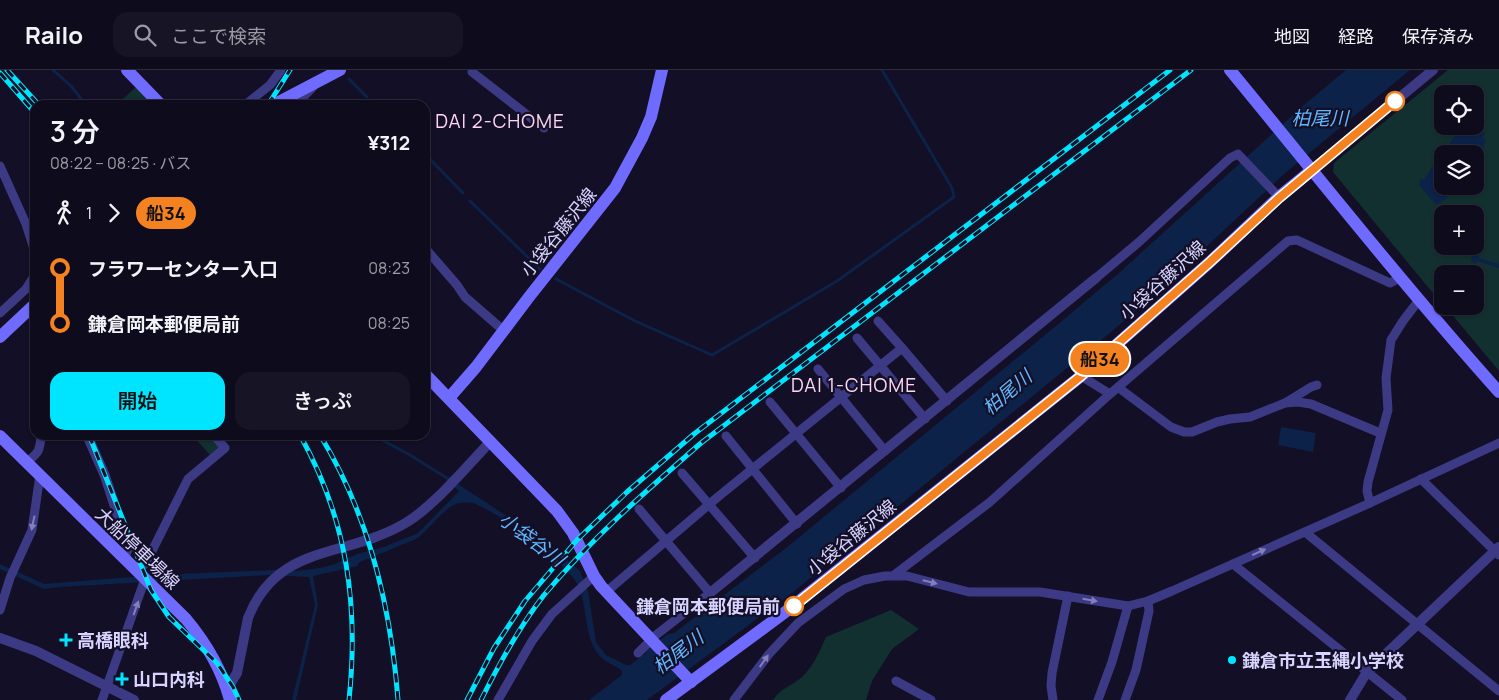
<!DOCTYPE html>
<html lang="ja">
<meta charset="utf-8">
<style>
:root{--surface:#0e0b1c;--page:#171425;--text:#f1f3f6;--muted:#9b9ba3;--line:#2e2b3b;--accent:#00e5ff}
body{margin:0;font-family:Manrope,"Noto Sans JP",sans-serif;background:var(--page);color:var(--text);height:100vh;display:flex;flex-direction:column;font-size:19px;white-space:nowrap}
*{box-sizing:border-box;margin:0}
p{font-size:16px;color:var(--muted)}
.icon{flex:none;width:28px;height:28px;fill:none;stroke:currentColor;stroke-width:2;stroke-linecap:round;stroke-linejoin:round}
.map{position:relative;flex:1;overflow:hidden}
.sheet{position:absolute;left:30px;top:30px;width:400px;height:340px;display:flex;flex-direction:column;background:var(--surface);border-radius:15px;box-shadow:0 1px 4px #0004,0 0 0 1px var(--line)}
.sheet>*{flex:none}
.badge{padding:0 10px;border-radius:16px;font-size:18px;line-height:32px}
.tools{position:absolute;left:1434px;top:15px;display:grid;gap:10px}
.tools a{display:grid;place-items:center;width:50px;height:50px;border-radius:10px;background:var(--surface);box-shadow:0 1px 4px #0004,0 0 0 1px var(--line);font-size:25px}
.map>.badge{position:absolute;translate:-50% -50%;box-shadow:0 0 0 2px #fff}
.legs{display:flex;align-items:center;gap:8px;height:55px;padding:0 20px;font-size:16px}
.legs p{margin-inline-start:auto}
.overview{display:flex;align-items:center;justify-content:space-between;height:85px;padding:0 20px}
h1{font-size:28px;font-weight:600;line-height:38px}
.button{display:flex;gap:10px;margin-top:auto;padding:10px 20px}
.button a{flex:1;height:58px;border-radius:15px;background:var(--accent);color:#111;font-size:20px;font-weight:600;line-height:58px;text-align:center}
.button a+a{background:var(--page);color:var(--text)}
ul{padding:0 20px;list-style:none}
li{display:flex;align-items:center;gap:18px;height:55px;font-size:19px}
li i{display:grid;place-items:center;width:8px;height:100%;margin:0 6px;background:currentColor}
li i::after{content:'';width:12px;height:12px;margin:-6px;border:4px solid;border-radius:50%;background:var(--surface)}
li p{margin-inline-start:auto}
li:first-child i{background:linear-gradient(#0000 50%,currentColor 0)}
li:last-child i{background:linear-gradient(currentColor 50%,#0000 0)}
header{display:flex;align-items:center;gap:30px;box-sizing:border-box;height:70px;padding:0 25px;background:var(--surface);border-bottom:1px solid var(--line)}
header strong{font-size:24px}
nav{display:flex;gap:28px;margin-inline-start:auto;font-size:18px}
.search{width:350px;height:45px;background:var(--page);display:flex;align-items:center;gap:12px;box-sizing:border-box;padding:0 18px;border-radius:15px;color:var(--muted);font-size:19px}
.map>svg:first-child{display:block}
</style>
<header>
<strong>Railo</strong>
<div class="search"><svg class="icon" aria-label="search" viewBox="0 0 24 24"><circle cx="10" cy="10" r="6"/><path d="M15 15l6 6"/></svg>ここで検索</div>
<nav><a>地図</a><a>経路</a><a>保存済み</a></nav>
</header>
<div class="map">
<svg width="1499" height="630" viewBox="0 0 1499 630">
<rect width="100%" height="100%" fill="#130f26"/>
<g fill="#12302f" fill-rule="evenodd">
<path d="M1448,0h51v301l-54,-65h30v-32h-33v30l-109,-132 1,-9zM1442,24h33v32h-33zM1442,84h33v32h-33zM1442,144h33v32h-33z"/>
<path d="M137,16l15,16 -3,3h-20l-6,-6z"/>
<path d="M192,365h19l8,13 -9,7z"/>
<path d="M891,540l28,19 -27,20 -20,32 -6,19h-93c7,-11 18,-14 28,-22 12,-11 19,-27 25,-41z"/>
</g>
<g fill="#0c2248">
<path d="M1346,0h64l-126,104 -126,118 -47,40 -319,261 -145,107h-58l33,-25v-4c-5,-5 -13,-7 -19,-12 -23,-20 -12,-57 -29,-80 -16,-22 -71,-63 -96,-74 -7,-3 -15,-3 -22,-1 -12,4 -28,27 -40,35l-58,24v3l-45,10 5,29 -22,95h-4l23,-95 -6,-28 -40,-2 -210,12 -15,2 -44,-20v-5l44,20 112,-9 119,-5 22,1 23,-3 15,-4 22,-10 27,-7 34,-14 41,-42 -13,-11 3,-4 9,8 91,60 31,27 8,20 8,51 10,13 20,10h4l16,-12 1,-4 21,-15 6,-1 112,-85 277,-228 57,-48 184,-167z"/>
<path d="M1460,56h12l13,7 -2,5 3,2 -4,12 2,1 -9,21v-20h-33v32h15l-11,13 -10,6 -17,-20 2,-7 3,2 20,-33 3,1z"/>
<path d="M1443,176h29l9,3 -2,9 20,6v4l-22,-7 -1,2 -5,-2 1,-6z"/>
<path d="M1281,357l35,6 -3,19 -35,-7z"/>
</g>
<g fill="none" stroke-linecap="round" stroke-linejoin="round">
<g stroke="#0c2248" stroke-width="3">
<path d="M53,0l18,16 15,19"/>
<path d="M349,9l18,18"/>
<path d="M373,33l2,2"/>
<path d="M425,84l38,39"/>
<path d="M470,131l70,68"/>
<path d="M556,209l79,42 77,34 125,-74 117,-84 -2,-9 -70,-118"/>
<path d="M373,365l37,20 40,25"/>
</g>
<g stroke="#3d3a85" stroke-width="9">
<path d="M472,2l72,56"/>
<path d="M245,35l25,-20 11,-15"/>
<path d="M300,35l1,-6 12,-12"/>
<path d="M0,96l26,58 9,28"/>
<path d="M425,178l32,37 8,12 38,33"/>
<path d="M1096,208l43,-36 91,-84 8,-4 41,43"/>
<path d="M0,243l26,-24 9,-14"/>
<path d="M878,251l24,27"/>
<path d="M857,268l68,81"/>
<path d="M818,299l67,82"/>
<path d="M1081,306l29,18"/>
<path d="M1119,318l52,39 13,5h8l25,-10 13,-3 20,-2 35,-14 13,-1 13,2 69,29"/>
<path d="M770,332l71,86"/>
<path d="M1285,333l26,-16 6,-2"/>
<path d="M726,366l71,88"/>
<path d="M27,392c12,-10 13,-11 14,-27"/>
<path d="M682,403l73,85"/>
<path d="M1421,409l78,76"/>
<path d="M1370,433l-3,-12 1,-9 20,-72 -2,-32 5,-38 12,-19 16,-21"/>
<path d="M1305,462l194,159"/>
<path d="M1233,494l169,136"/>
<path d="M137,501l9,-8 42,-84 37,-31 -11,-13"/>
<path d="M894,505l96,-73 120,-108 178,-153 9,-1 93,43 10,-5"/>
<path d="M606,522l113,-96 183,-148 45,53"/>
<path d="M0,540l10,-32 22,-48 8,-55"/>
<path d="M638,583l18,-18 54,-42 -71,-84"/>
<path d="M896,611l35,19"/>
<path d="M102,630l43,-121"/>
<path d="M498,630l34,-59 20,-27 42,-38"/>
<path d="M734,630l35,-46 29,-31 46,-34 20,-9 21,-4h22l62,16h71l88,14 20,-5 24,-10 198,-88 129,-60"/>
<path d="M1053,630l-2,-14 1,-13 16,-77"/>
<path d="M1098,630l14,-38 16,-56"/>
<path d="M1125,630l11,-30 13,-59 -1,-10"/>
</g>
<g stroke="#3d3a85" stroke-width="10">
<path d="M1312,100l121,-100"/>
<path d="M87,365l18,41 23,71 -4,12"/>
<path d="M710,523l386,-315"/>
<path d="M0,568l36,13 98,49"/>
<path d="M227,619l10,-16 11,-55c29,-74 95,-60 154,-93 30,-16 64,-58 89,-84"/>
<path d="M1350,630l17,-28 132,-125"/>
</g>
<g stroke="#6f6bff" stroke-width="12">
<path d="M127,0l34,35"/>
<path d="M1230,0c89,108 176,218 269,322"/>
<path d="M273,35l67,-35"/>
<path d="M0,267l35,-33"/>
<path d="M425,304l132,137 16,22 21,43 7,10 90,96"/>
<path d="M449,328l27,-31 53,-70 86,-109 27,-50 9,-21 11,-47"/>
<path d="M0,366l186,183c20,24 36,51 44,81"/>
<path d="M666,630l122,-90 293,-234 129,-114 69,-65 33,-27"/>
</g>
<g stroke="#00e5ff" stroke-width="5">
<g id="rail">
<path d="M7,0l32,35"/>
<path d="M0,3l35,40"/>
<path d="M268,35l22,-35"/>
<path d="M89,365l62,155 18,27 48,46 16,24 6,13"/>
<path d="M300,365c47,84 59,170 49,265"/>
<path d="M320,365c49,80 71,173 78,265"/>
<path d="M467,630l27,-52 31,-47 52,-61 50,-48 67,-58 476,-364"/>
<path d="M481,630c18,-36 38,-73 63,-105 47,-56 102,-104 157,-152l490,-373"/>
</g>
</g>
<use href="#rail" stroke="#130f26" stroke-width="3" stroke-dasharray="9" stroke-linecap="butt"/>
</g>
<defs><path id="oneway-solid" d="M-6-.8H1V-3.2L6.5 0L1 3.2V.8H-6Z" transform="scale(1.25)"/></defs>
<g fill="#837fbc">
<use href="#oneway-solid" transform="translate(33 453) rotate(102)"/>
<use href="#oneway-solid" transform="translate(1259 482) rotate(-24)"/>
<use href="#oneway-solid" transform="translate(930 512) rotate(14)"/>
<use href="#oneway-solid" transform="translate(1090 530) rotate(10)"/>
<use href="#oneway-solid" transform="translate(136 538) rotate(-70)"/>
<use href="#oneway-solid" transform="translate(764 591) rotate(-55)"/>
</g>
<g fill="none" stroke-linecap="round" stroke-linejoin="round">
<g stroke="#fff" stroke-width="11">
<path id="line-1" d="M794,536l287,-230 129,-114 69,-64 116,-97"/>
</g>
<use href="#line-1" stroke="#f58220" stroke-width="8"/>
</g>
<g fill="#fff" stroke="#f58220" stroke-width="2.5">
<circle cx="1395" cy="31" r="9"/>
<circle cx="794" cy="536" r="9"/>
</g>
<g fill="#00e5ff" stroke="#130f26" stroke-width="2">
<path d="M63.5 562.5h5v5h5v5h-5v5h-5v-5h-5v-5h5z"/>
<circle cx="1232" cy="590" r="5"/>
<path d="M119.5 601.5h5v5h5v5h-5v5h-5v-5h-5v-5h5z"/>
</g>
<g text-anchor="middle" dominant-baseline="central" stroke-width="4.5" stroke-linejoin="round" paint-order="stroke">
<g font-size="18" fill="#d9d4ff" stroke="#130f26">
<text transform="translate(558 162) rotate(-51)">小袋谷藤沢線</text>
<text transform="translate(1162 210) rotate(-42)">小袋谷藤沢線</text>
<text transform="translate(851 467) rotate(-39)">小袋谷藤沢線</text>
<text transform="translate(138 478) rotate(44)">大船停車場線</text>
</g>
<g font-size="18" font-weight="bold" fill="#d9d4ff" stroke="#130f26" text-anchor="end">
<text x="780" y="536">鎌倉岡本郵便局前</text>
</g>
<g font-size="18" font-weight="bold" fill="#d9d4ff" stroke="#130f26" text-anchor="start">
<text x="77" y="570">高橋眼科</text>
<text x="1242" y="590">鎌倉市立玉縄小学校</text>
<text x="133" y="609">山口内科</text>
</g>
<g font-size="19" font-style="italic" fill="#62b6ff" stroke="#130f26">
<text x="1320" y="48">柏尾川</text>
<text transform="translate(1007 322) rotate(-40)">柏尾川</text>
<text transform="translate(532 469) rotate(37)">小袋谷川</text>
<text transform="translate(678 582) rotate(-37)">柏尾川</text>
</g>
<g font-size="19" letter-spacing="1" fill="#ffd6f0" stroke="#130f26">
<text x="500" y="51">DAI 2-CHOME</text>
<text x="854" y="315">DAI 1-CHOME</text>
</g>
</g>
</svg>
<div class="tools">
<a><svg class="icon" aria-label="locate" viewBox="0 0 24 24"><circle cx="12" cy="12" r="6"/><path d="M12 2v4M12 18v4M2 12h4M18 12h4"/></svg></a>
<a><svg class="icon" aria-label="layers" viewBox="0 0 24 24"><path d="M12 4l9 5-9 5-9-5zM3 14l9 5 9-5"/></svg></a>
<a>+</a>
<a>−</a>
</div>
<b class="badge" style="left:1100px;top:289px;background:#f58220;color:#111">船34</b>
<section class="sheet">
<div class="overview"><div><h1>3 分</h1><p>08:22 – 08:25 · バス</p></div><b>¥312</b></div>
<div class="legs"><svg class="icon" aria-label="walk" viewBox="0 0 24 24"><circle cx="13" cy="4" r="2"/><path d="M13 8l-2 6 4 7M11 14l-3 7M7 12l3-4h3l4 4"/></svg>1<svg class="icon" aria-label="forward" viewBox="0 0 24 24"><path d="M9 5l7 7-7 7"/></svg><b class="badge" style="background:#f58220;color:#111">船34</b></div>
<ul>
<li><i style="color:#f58220"></i><b>フラワーセンター入口</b><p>08:23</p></li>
<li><i style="color:#f58220"></i><b>鎌倉岡本郵便局前</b><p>08:25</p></li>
</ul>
<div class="button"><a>開始</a><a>きっぷ</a></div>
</section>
</div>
